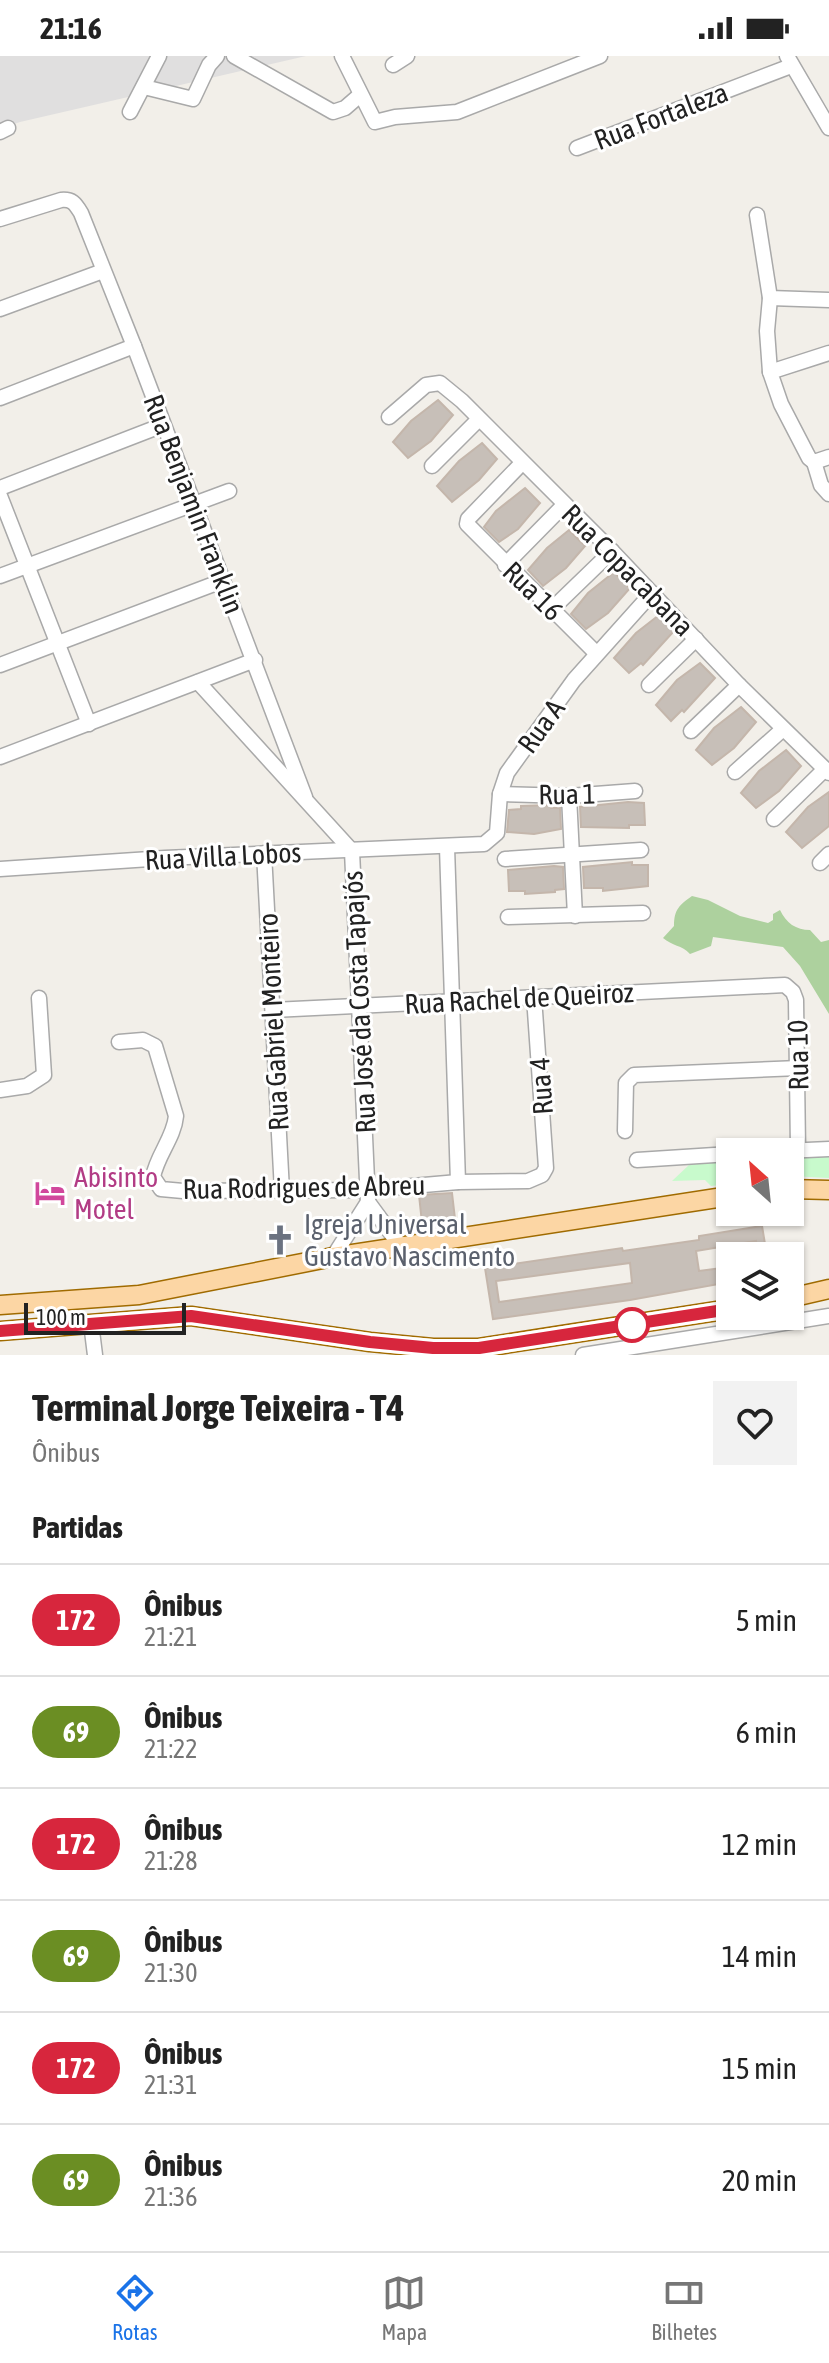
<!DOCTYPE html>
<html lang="pt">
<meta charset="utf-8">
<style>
:root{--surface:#fff;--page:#f2f2f2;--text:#222;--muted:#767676;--line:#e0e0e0;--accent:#1a73e8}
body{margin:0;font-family:"Asap Condensed",sans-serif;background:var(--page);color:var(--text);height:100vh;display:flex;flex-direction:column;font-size:30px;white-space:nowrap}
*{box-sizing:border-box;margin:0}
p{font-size:26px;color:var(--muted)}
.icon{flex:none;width:44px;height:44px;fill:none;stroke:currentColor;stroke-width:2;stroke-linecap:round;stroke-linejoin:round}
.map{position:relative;height:1299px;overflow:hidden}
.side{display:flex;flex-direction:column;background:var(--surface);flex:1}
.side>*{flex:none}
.badge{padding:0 16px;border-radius:26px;font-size:28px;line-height:52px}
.needle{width:52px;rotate:333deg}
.controls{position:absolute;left:716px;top:1082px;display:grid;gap:16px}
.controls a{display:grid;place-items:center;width:88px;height:88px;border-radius:0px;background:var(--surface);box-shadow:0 2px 6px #0004;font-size:40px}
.scale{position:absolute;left:24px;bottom:20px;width:162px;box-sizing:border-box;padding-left:8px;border:4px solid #222;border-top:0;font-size:22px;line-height:28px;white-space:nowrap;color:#222;-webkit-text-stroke:6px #fff;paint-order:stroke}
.map>.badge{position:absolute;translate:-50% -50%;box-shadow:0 0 0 4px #fff}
h2{padding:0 32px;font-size:30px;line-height:72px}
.round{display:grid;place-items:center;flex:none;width:84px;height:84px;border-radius:0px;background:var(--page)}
.overview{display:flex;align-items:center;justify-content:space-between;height:136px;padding:0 32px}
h1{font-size:38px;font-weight:700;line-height:60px}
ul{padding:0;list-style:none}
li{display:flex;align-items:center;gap:24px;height:112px;padding:0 32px;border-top:2px solid var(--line)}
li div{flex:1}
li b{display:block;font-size:30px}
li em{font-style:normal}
li .badge{min-width:88px;font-weight:700;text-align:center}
.status{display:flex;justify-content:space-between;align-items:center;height:56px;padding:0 40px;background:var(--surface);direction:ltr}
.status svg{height:22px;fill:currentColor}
.dock{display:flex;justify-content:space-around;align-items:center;height:112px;border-top:2px solid var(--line);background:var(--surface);font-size:22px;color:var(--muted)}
.dock a{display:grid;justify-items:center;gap:4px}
.dock .active{color:var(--accent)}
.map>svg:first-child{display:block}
</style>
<div class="status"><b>21:16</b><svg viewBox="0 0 49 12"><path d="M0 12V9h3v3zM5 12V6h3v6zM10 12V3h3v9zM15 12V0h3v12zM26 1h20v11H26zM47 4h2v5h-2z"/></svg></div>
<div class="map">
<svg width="829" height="1299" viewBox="0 0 829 1299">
<rect width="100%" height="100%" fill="#f2efe9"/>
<path fill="#e0dfdf" d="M0,0h306l-286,66 -20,7z"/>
<path fill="#add19e" d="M692,840l16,4 32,16 28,7 5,-3v-6l7,-4c6,13 16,20 30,20l11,12 8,-2v74l-29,-48 -17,-19 -70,-10 -2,9 -21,8c-8,-9 -18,-8 -27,-16l11,-12c0,-16 5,-21 18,-30z"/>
<g fill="#c8facc">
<path d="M829,1095v27l-39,-2v-23z"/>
<path d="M730,1100v28l-19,2 -6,-6 -33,1 17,-16 3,-7z"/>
</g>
<g fill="#c7bfb8" stroke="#c4b6ab" stroke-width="2" fill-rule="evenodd">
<path d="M438,344l15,15 -22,26 -23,17 -15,-16 18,-21z"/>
<path d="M482,387l15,16 -18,21 -27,22 -15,-16 22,-25z"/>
<path d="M525,432l15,15 -22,26 -19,13 -15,-15 12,-16z"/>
<path d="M569,474l16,16 -19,22 -23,18 -15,-16 19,-22z"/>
<path d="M614,516l16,16 -22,25 -22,16 -15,-15 17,-21z"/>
<path d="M659,559l15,16 -31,34 -2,-2 -12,10 -15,-15 22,-25z"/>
<path d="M700,607l15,15 -31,34 -2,-2 -11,11 -15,-16 21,-25z"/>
<path d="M741,651l15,15 -22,26 -22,17 -16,-15 18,-22z"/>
<path d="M786,694l15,16 -22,25 -23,17 -15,-15 18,-22z"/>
<path d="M829,736v34l-27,22 -16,-16 22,-25z"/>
<path d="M628,746l16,1 1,22h-16v3l-48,-1 -1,-20z"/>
<path d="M551,749v3h9l1,21 -27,5 -27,-2 2,-22 12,-1v-3z"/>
<path d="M632,806v3h16v21l-45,5v-3h-19l-1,-21z"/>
<path d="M554,810l9,1 1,22 -9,1v2l-30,2v-3h-16l-1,-21z"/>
<path d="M452,1137l3,26 -33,4 -3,-28z"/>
<path d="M762,1170l5,30h-9l-2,-15 -60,10 3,20 31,-4v15l-100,18 -137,19 -8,-51 137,-20 1,3 55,-8 21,-3v-4zM630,1207l2,20 -133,19 -3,-21z"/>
</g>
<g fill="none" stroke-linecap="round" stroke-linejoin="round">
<g stroke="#a9a9a9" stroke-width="17">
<g id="minor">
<path d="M234,0l99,56 12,-4 15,-13"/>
<path d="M342,0l33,66 20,-5 62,-5 143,-56"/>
<path d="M787,0l42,72"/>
<path d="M393,9l14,-9"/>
<path d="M144,31l49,12 16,-34 8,-9"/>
<path d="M130,56l29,-56"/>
<path d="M0,76l8,-4"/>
<path d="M577,92l214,-82"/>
<path d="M757,159l13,83 59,2"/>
<path d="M0,163l61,-19c11,-1 14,3 20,13l53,133 171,451"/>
<path d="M0,253l103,-38"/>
<path d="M829,297l-59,19 11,32 28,54 5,4 15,-5"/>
<path d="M770,316l-3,-41 3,-33"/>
<path d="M0,342l134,-52"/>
<path d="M389,361l37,-32 14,-2 22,18 150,150 127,134 90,88"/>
<path d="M814,406l7,23 8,9"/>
<path d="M522,407l-54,56 -1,5 129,129"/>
<path d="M432,410l47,-47"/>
<path d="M0,432l163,-63"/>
<path d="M0,440l89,228"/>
<path d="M505,509l59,-60"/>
<path d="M0,520l229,-85"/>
<path d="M552,553l60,-58"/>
<path d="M0,609l222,-84"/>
<path d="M198,626l154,169 16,351"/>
<path d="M649,629l47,-46"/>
<path d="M691,675l48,-46"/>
<path d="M0,701l255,-97"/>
<path d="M735,716l48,-43"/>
<path d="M500,738l69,2 66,-5"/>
<path d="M569,740l6,120"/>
<path d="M774,763l51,-50"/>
<path d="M447,791l11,335"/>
<path d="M264,797l18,338"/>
<path d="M505,803l136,-9"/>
<path d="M820,807l9,-9"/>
<path d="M0,813l165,-11 319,-14 13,-11 3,-39 7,-21 67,-93 78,-87"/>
<path d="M508,861l135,-4"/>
<path d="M273,954l512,-25 8,7 3,8 2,149"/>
<path d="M119,986l24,-2 12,6 21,70c-2,22 -19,39 -23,61l8,12 22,2 184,-1 91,-8 70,-1 14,-6 4,-7 -12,-171"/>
<path d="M0,1034l27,-4 17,-11 -5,-77"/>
<path d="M625,1075l1,-48 8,-8 165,-7"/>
<path d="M762,1096l67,-3"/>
<path d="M637,1104l93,-6"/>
<path d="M368,1146l33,45"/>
<path d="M333,1201l35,-55"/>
<path d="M91,1267l4,32"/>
<path d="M583,1299l246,-39"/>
</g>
</g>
<g stroke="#a06b00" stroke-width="21">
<g id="major">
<path d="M790,1133l39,1"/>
<path d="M790,1242l39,-9"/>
<path d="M0,1249l139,-10 194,-38 397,-61"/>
<path d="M0,1275l191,-15 179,26 63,6h46l251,-39"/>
</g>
</g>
<use href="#minor" stroke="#fff" stroke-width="14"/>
<use href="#major" stroke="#fcd6a4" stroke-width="18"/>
</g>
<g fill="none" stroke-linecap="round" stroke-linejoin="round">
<g stroke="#fff" stroke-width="18">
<path id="line" d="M0,1275l191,-15 179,26 63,6h46l251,-39"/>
</g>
<use href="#line" stroke="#d7263d" stroke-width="12"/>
</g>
<defs>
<g id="hotel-bare" transform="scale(2.4)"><path d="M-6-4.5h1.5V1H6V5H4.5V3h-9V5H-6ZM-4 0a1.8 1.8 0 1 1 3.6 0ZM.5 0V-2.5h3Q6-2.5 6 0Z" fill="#d1479c" stroke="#fff" stroke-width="2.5" paint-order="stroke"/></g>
<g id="church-bare" transform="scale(2.4)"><path d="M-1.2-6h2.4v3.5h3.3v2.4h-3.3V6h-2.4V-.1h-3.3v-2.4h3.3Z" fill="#6b7280" stroke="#fff" stroke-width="2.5" paint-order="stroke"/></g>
</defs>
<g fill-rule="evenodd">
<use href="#hotel-bare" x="50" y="1137"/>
<use href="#church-bare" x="280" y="1184"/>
</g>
<circle fill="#fff" stroke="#d7263d" stroke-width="4" cx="632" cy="1269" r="16"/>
<g text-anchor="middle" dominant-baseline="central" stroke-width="6" stroke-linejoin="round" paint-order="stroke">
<g font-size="28" fill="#222" stroke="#fff">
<text transform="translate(661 60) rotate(-21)">Rua Fortaleza</text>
<text transform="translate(194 448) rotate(69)">Rua Benjamin Franklin</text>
<text transform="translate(628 514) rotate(45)">Rua Copacabana</text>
<text transform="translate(533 535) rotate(44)">Rua 16</text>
<text transform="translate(541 670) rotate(-54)">Rua A</text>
<text transform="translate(567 738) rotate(-1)">Rua 1</text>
<text transform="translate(223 800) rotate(-3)">Rua Villa Lobos</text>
<text transform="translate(519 942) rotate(-3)">Rua Rachel de Queiroz</text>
<text transform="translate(359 946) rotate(-93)">Rua José da Costa Tapajós</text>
<text transform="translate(273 966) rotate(-93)">Rua Gabriel Monteiro</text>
<text transform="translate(798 999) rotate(-91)">Rua 10</text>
<text transform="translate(541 1030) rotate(-94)">Rua 4</text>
<text transform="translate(304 1131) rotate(-1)">Rua Rodrigues de Abreu</text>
</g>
<g font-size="28" fill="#b23c85" stroke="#fff" text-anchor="start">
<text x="74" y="1121">Abisinto<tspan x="74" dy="32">Motel</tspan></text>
</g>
<g font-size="28" fill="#5b616d" stroke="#fff" text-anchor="start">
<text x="304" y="1168">Igreja Universal<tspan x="304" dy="32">Gustavo Nascimento</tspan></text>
</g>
</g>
</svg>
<div class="controls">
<a><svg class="needle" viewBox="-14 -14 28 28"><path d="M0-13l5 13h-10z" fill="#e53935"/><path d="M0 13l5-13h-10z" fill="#767676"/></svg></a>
<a><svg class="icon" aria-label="layers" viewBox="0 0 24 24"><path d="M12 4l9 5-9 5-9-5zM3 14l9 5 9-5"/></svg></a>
</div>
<div class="scale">100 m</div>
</div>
<section class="side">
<div class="overview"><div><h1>Terminal Jorge Teixeira - T4</h1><p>Ônibus</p></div><a class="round"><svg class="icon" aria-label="heart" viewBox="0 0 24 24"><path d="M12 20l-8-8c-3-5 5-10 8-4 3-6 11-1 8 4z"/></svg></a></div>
<h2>Partidas</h2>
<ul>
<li><span class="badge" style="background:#d7263d;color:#fff">172</span><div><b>Ônibus</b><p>21:21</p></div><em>5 min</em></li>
<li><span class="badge" style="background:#6b8e23;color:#fff">69</span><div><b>Ônibus</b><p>21:22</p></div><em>6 min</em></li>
<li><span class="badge" style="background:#d7263d;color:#fff">172</span><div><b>Ônibus</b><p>21:28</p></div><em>12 min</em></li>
<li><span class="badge" style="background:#6b8e23;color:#fff">69</span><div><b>Ônibus</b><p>21:30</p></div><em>14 min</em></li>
<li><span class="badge" style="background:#d7263d;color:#fff">172</span><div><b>Ônibus</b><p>21:31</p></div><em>15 min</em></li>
<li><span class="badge" style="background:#6b8e23;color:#fff">69</span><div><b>Ônibus</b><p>21:36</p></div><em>20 min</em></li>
</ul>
</section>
<nav class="dock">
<a class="active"><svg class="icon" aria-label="directions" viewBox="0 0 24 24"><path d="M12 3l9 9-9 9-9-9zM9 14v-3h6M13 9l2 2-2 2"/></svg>Rotas</a>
<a><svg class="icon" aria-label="map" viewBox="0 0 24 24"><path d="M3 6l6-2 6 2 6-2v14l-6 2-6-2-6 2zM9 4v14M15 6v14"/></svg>Mapa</a>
<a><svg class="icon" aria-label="tickets" viewBox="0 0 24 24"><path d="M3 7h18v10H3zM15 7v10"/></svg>Bilhetes</a>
</nav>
